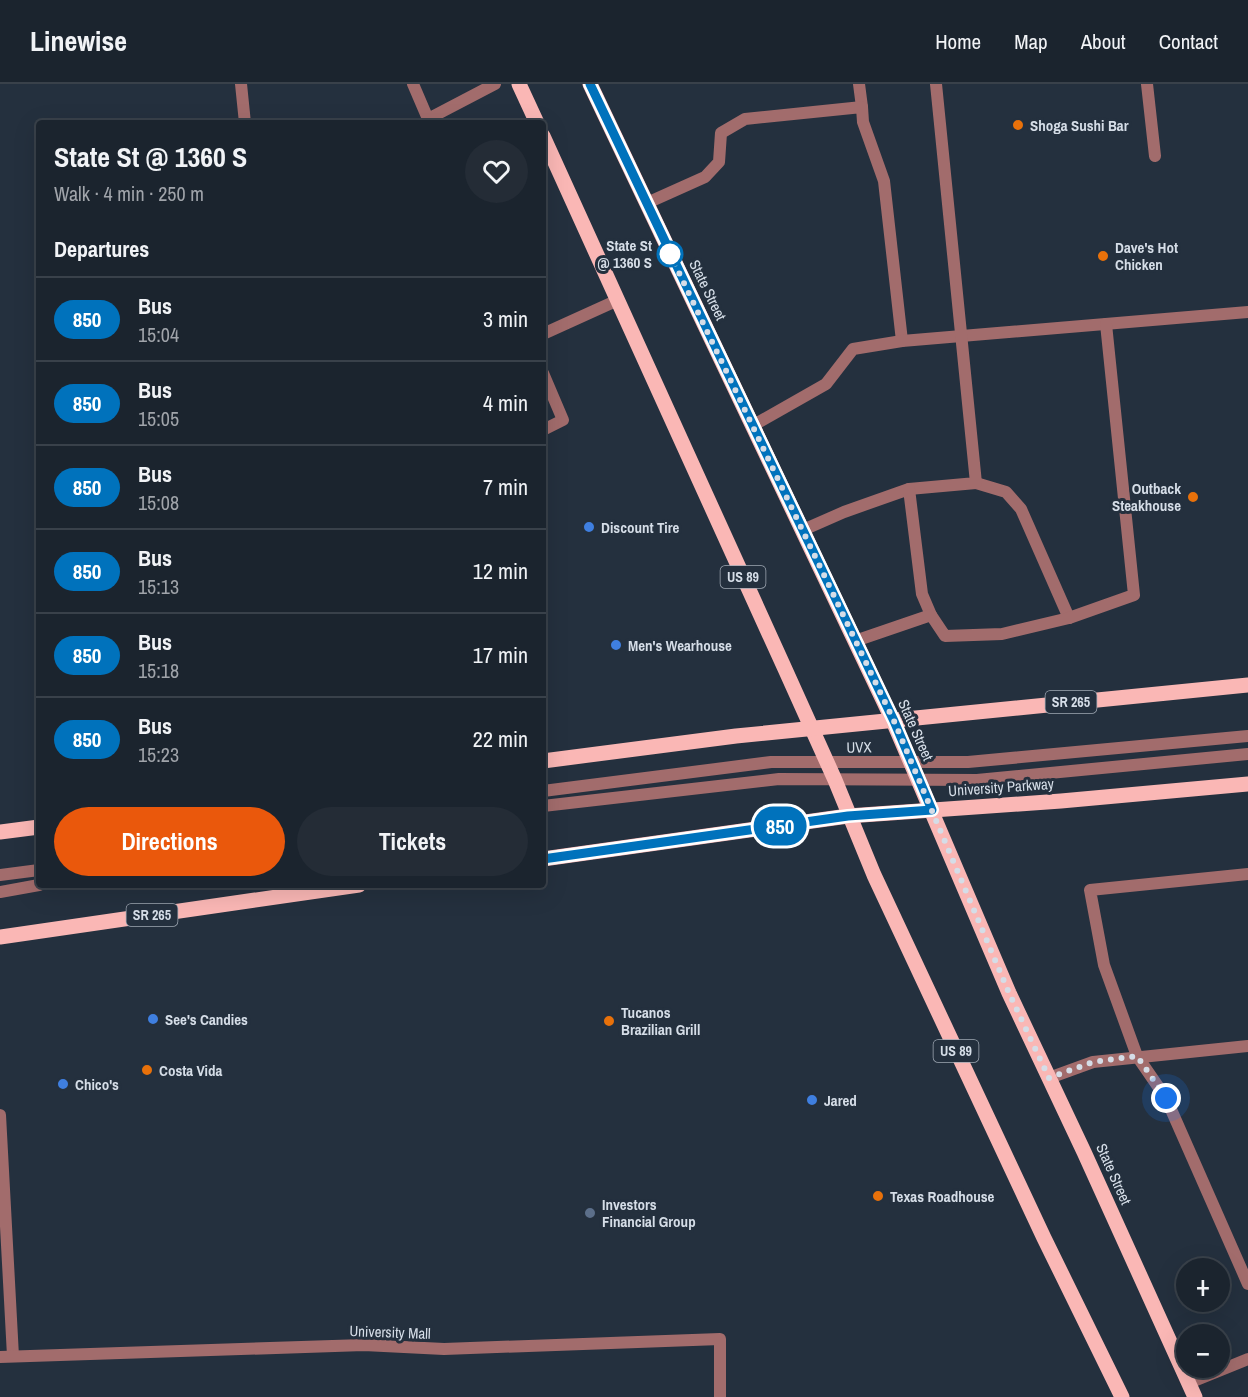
<!DOCTYPE html>
<meta charset="utf-8">
<style>
:root{--surface:#1b242e;--page:#242c36;--text:#f1f3f6;--muted:#a0a4aa;--line:#39414a;--accent:#ea580c}
body{margin:0;font-family:"Archivo Narrow",sans-serif;background:var(--page);color:var(--text);height:100vh;display:flex;flex-direction:column;font-size:22px;white-space:nowrap}
*{box-sizing:border-box;margin:0}
p{font-size:20px;color:var(--muted)}
.icon{flex:none;width:33px;height:33px;fill:none;stroke:currentColor;stroke-width:2;stroke-linecap:round;stroke-linejoin:round}
.map{position:relative;flex:1;overflow:hidden}
.drawer{position:absolute;left:36px;top:36px;width:510px;height:768px;display:flex;flex-direction:column;background:var(--surface);border-radius:6px;box-shadow:0 6px 24px #0002,0 0 0 2px var(--line)}
.drawer>*{flex:none}
.badge{padding:0 12px;border-radius:20px;font-size:21px;line-height:39px}
.controls{position:absolute;left:1176px;top:1174px;display:grid;gap:12px}
.controls a{display:grid;place-items:center;width:54px;height:54px;border-radius:50%;background:var(--surface);box-shadow:0 6px 24px #0002,0 0 0 2px var(--line);font-size:30px}
.you{position:absolute;width:30px;height:30px;margin:-15px;border:4px solid #fff;border-radius:50%;background:#1a73e8;box-shadow:0 0 0 9px #1a73e833}
.map>.badge{position:absolute;translate:-50% -50%;box-shadow:0 0 0 3px #fff}
h2{padding:0 18px;font-size:22px;line-height:54px}
.round{display:grid;place-items:center;flex:none;width:63px;height:63px;border-radius:32px;background:var(--page)}
.head{display:flex;align-items:center;justify-content:space-between;height:102px;padding:0 18px}
h1{font-size:28px;font-weight:800;line-height:45px}
.action{display:flex;gap:12px;margin-top:auto;padding:12px 18px}
.action a{flex:1;height:69px;border-radius:36px;background:var(--accent);color:#fff;font-size:24px;font-weight:800;line-height:69px;text-align:center}
.action a+a{background:var(--page);color:var(--text)}
ul{padding:0;list-style:none}
li{display:flex;align-items:center;gap:18px;height:84px;padding:0 18px;border-top:2px solid var(--line)}
li div{flex:1}
li b{display:block;font-size:22px}
li em{font-style:normal}
li .badge{min-width:66px;font-weight:700;text-align:center}
header{display:flex;align-items:center;gap:36px;box-sizing:border-box;height:84px;padding:0 30px;background:var(--surface);border-bottom:2px solid var(--line)}
header strong{font-size:28px}
nav{display:flex;gap:33px;margin-inline-start:auto;font-size:21px}
.map>svg:first-child{display:block}
</style>
<header>
<strong>Linewise</strong>
<nav><a>Home</a><a>Map</a><a>About</a><a>Contact</a></nav>
</header>
<div class="map">
<svg width="1248" height="1313" viewBox="0 0 1248 1313">
<rect width="100%" height="100%" fill="#24303e"/>
<g fill="none" stroke-linecap="round" stroke-linejoin="round">
<g stroke="#a26c6c" stroke-width="12">
<path d="M241,0l4,39"/>
<path d="M413,0l15,35 67,-35"/>
<path d="M859,0l3,23"/>
<path d="M1147,0l8,72"/>
<path d="M647,119l58,-26 14,-15 2,-29 24,-14 117,-12 1,15 21,59 18,160"/>
<path d="M543,250l75,-34"/>
<path d="M543,289l20,47 -20,10"/>
<path d="M752,342l74,-42 27,-35 49,-8 346,-29"/>
<path d="M976,399l30,9 15,17 48,109"/>
<path d="M909,405l67,-6 -40,-399"/>
<path d="M803,446l41,-18 65,-23 13,105 9,21"/>
<path d="M855,557l76,-26 14,21 57,-2 67,-16 65,-23 -28,-271"/>
<path d="M543,707l228,-29h197l280,-26"/>
<path d="M543,722l236,-27 198,1 271,-26"/>
<path d="M1248,790l-158,16 14,75 33,91 29,42 82,186"/>
<path d="M0,791l39,-5"/>
<path d="M0,808l39,-7"/>
<path d="M1049,994l44,-16 155,-16"/>
<path d="M0,1031l13,241"/>
<path d="M0,1273l364,-12 80,4 276,-10v58"/>
<path d="M1189,1299l59,-24"/>
</g>
<g stroke="#fab7b5" stroke-width="15">
<path d="M519,0l18,39"/>
<path d="M590,0l303,637 116,272 75,159 111,245"/>
<path d="M543,52l242,533 50,111 39,95 170,363 78,159"/>
<path d="M543,677l193,-25 512,-51"/>
<path d="M0,748l39,-5"/>
<path d="M543,775l305,-43 213,-15 187,-17"/>
<path d="M0,853l359,-52"/>
</g>
</g>
<g fill="none" stroke-linecap="round" stroke-linejoin="round">
<g stroke="#fff" stroke-width="14">
<path id="line" d="M543,775l305,-43 84,-6 -38,-89 -304,-637"/>
</g>
<use href="#line" stroke="#0072bc" stroke-width="9"/>
<path stroke="#d5dde7" stroke-width="6" stroke-dasharray="0 10.8" d="M670,170l224,467 115,272 40,85 44,-16 44,-6 29,42"/>
</g>
<g fill="#e8710a" stroke="#24303e" stroke-width="2">
<circle cx="1018" cy="41" r="6"/>
<circle cx="1103" cy="172" r="6"/>
<circle cx="1193" cy="413" r="6"/>
<circle cx="609" cy="937" r="6"/>
<circle cx="147" cy="986" r="6"/>
<circle cx="878" cy="1112" r="6"/>
</g>
<circle fill="#fff" stroke="#0072bc" stroke-width="3" cx="670" cy="170" r="12"/>
<g fill="#3f7fe0" stroke="#24303e" stroke-width="2">
<circle cx="589" cy="443" r="6"/>
<circle cx="616" cy="561" r="6"/>
<circle cx="153" cy="935" r="6"/>
<circle cx="63" cy="1000" r="6"/>
<circle cx="812" cy="1016" r="6"/>
</g>
<circle fill="#5c6f8a" stroke="#24303e" stroke-width="2" cx="590" cy="1129" r="6"/>
<g text-anchor="middle" dominant-baseline="central" stroke-width="6" stroke-linejoin="round" paint-order="stroke">
<g fill="#24303e" stroke="#a0a9b4" stroke-width="1.5">
<rect x="720.5" y="482" width="45" height="22" rx="4.5"/>
<rect x="1045.5" y="607" width="51" height="22" rx="4.5"/>
<rect x="126.5" y="820" width="51" height="22" rx="4.5"/>
<rect x="933.5" y="956" width="45" height="22" rx="4.5"/>
</g>
<g font-size="14" font-weight="bold" fill="#d5dde7">
<text x="743" y="493">US 89</text>
<text x="1071" y="618">SR 265</text>
<text x="152" y="831">SR 265</text>
<text x="956" y="967">US 89</text>
</g>
<g font-size="15" font-weight="bold" fill="#d5dde7" stroke="#24303e" text-anchor="start">
<text x="1030" y="41">Shoga Sushi Bar</text>
<text x="1115" y="163">Dave's Hot<tspan x="1115" dy="17">Chicken</tspan></text>
<text x="1181" y="404" text-anchor="end">Outback<tspan x="1181" dy="17">Steakhouse</tspan></text>
<text x="601" y="443">Discount Tire</text>
<text x="628" y="561">Men's Wearhouse</text>
<text x="621" y="928">Tucanos<tspan x="621" dy="17">Brazilian Grill</tspan></text>
<text x="165" y="935">See's Candies</text>
<text x="159" y="986">Costa Vida</text>
<text x="75" y="1000">Chico's</text>
<text x="824" y="1016">Jared</text>
<text x="890" y="1112">Texas Roadhouse</text>
<text x="602" y="1120">Investors<tspan x="602" dy="17">Financial Group</tspan></text>
</g>
<g font-size="15" font-weight="bold" fill="#d5dde7" stroke="#24303e" text-anchor="end">
<text x="652" y="161">State St<tspan x="652" dy="17">@ 1360 S</tspan></text>
</g>
<g font-size="15" fill="#d5dde7" stroke="#24303e">
<text transform="translate(708 206) rotate(64)">State Street</text>
<text transform="translate(916 646) rotate(66)">State Street</text>
<text transform="translate(859 663) rotate(-1)">UVX</text>
<text transform="translate(1001 703) rotate(-4)">University Parkway</text>
<text transform="translate(1114 1090) rotate(66)">State Street</text>
<text transform="translate(390 1248) rotate(2)">University Mall</text>
</g>
</g>
</svg>
<div class="controls">
<a>+</a>
<a>−</a>
</div>
<div class="you" style="left:1166px;top:1014px"></div>
<b class="badge" style="left:780px;top:742px;background:#0072bc;color:#fff">850</b>
<section class="drawer">
<div class="head"><div><h1>State St @ 1360 S</h1><p>Walk · 4 min · 250 m</p></div><a class="round"><svg class="icon" aria-label="heart" viewBox="0 0 24 24"><path d="M12 20l-8-8c-3-5 5-10 8-4 3-6 11-1 8 4z"/></svg></a></div>
<h2>Departures</h2>
<ul>
<li><span class="badge" style="background:#0072bc;color:#fff">850</span><div><b>Bus</b><p>15:04</p></div><em>3 min</em></li>
<li><span class="badge" style="background:#0072bc;color:#fff">850</span><div><b>Bus</b><p>15:05</p></div><em>4 min</em></li>
<li><span class="badge" style="background:#0072bc;color:#fff">850</span><div><b>Bus</b><p>15:08</p></div><em>7 min</em></li>
<li><span class="badge" style="background:#0072bc;color:#fff">850</span><div><b>Bus</b><p>15:13</p></div><em>12 min</em></li>
<li><span class="badge" style="background:#0072bc;color:#fff">850</span><div><b>Bus</b><p>15:18</p></div><em>17 min</em></li>
<li><span class="badge" style="background:#0072bc;color:#fff">850</span><div><b>Bus</b><p>15:23</p></div><em>22 min</em></li>
</ul>
<div class="action"><a>Directions</a><a>Tickets</a></div>
</section>
</div>
